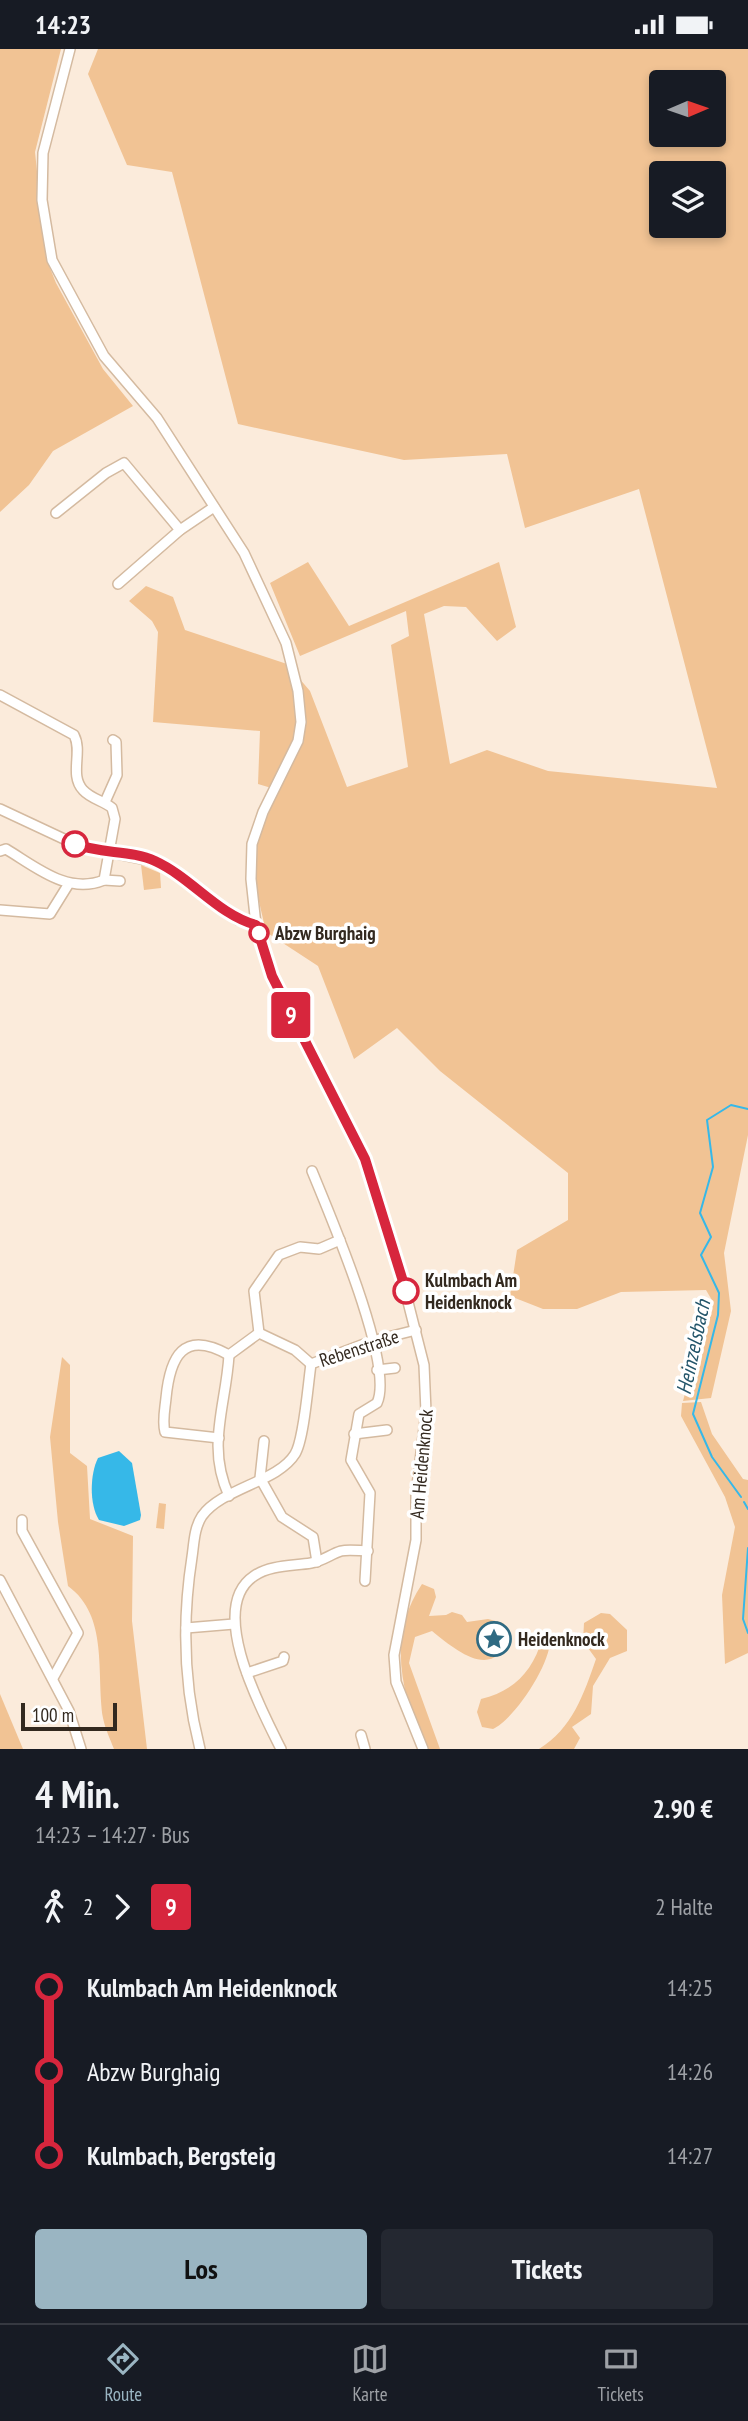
<!DOCTYPE html>
<html lang="de">
<meta charset="utf-8">
<style>
:root{--surface:#171b24;--page:#242831;--text:#f1f3f6;--muted:#9ea1a6;--line:#363941;--accent:#9ab5c2}
body{margin:0;font-family:"PT Sans Narrow",sans-serif;background:var(--page);color:var(--text);height:100vh;display:flex;flex-direction:column;font-size:26px;white-space:nowrap}
*{box-sizing:border-box;margin:0}
p{font-size:23px;color:var(--muted)}
.icon{flex:none;width:38px;height:38px;fill:none;stroke:currentColor;stroke-width:2;stroke-linecap:round;stroke-linejoin:round}
.map{position:relative;height:1700px;overflow:hidden}
.drawer{display:flex;flex-direction:column;background:var(--surface);flex:1}
.drawer>*{flex:none}
.badge{padding:0 14px;border-radius:5px;font-size:24px;line-height:46px}
.needle{width:46px;rotate:88deg}
.controls{position:absolute;left:649px;top:21px;display:grid;gap:14px}
.controls a{display:grid;place-items:center;width:77px;height:77px;border-radius:7px;background:var(--surface);box-shadow:0 4px 10px #0003;font-size:35px}
.scale{position:absolute;left:21px;bottom:18px;width:96px;box-sizing:border-box;padding-left:7px;border:4px solid #33291f;border-top:0;font-size:19px;line-height:24px;white-space:nowrap;color:#33291f;-webkit-text-stroke:5px #fff;paint-order:stroke}
.map>.badge{position:absolute;translate:-50% -50%;box-shadow:0 0 0 4px #fff}
.legs{display:flex;align-items:center;gap:10px;height:77px;padding:0 35px;font-size:23px}
.legs p{margin-inline-start:auto}
.overview{display:flex;align-items:center;justify-content:space-between;height:119px;padding:0 35px}
h1{font-size:38px;font-weight:700;line-height:52px}
.button{display:flex;gap:14px;margin-top:auto;padding:14px 35px}
.button a{flex:1;height:80px;border-radius:7px;background:var(--accent);color:#111;font-size:28px;font-weight:700;line-height:80px;text-align:center}
.button a+a{background:var(--page);color:var(--text)}
ul{padding:0 35px;list-style:none}
li{display:flex;align-items:center;gap:24px;height:84px;font-size:26px}
li i{display:grid;place-items:center;width:10px;height:100%;margin:0 9px;background:currentColor}
li i::after{content:'';width:18px;height:18px;margin:-9px;border:5px solid;border-radius:50%;background:var(--surface)}
li p{margin-inline-start:auto}
li:first-child i{background:linear-gradient(#0000 50%,currentColor 0)}
li:last-child i{background:linear-gradient(currentColor 50%,#0000 0)}
.status{display:flex;justify-content:space-between;align-items:center;height:49px;padding:0 35px;background:var(--surface);direction:ltr}
.status svg{height:19px;fill:currentColor}
.tabs{display:flex;justify-content:space-around;align-items:center;height:98px;border-top:2px solid var(--line);background:var(--surface);font-size:19px;color:var(--muted)}
.tabs a{display:grid;justify-items:center;gap:4px}
.tabs .active{color:var(--accent)}
.map>svg:first-child{display:block}
</style>
<div class="status"><b>14:23</b><svg viewBox="0 0 49 12"><path d="M0 12V9h3v3zM5 12V6h3v6zM10 12V3h3v9zM15 12V0h3v12zM26 1h20v11H26zM47 4h2v5h-2z"/></svg></div>
<div class="map">
<svg width="748" height="1700" viewBox="0 0 748 1700">
<rect width="100%" height="100%" fill="#fbebdb"/>
<g fill="#f1c394" fill-rule="evenodd">
<path d="M0,0h61l-26,103 11,106 10,25 47,86 30,37 -80,45 -24,34 -29,27z"/>
<path d="M98,0h650v1086l-24,118 7,58 -20,87 -28,3 15,-57 15,-42 -7,-12 -85,2 -44,17h-34l-33,-13 7,-46 51,-30v-47l-128,-102 -43,-43 -43,31 -36,-93 -52,-34 -11,-48v-37l23,-57 -20,-6 2,-53 -107,-9 5,-90 -6,-11 -23,-20 17,-15 27,11 12,33 102,34 23,27 37,96 61,-20 -17,-122 18,-9 -3,-25 -106,45 -30,-73 38,-21 41,64 150,-64 17,65 -19,14 -31,-34 -22,-1 -20,8 26,150 37,-14 61,21 169,17 -78,-299 -114,39 -18,-74 -103,6 -166,-36 -66,-252 -45,-7 -39,-91zM662,33h52v53h-52zM662,124h52v53h-52z"/>
<path d="M141,816l19,8 1,15 -17,2z"/>
<path d="M62,1308l8,8v88l17,13 3,53 43,17 -1,85 15,128h-33c-4,-10 -9,-21 -11,-31 -7,-45 6,-102 -35,-132l-10,-64 -8,-85z"/>
<path d="M701,1353l11,32 31,45 5,1v173l-23,11 -3,-69 13,-68 -10,-30 -44,-81 1,-13z"/>
<path d="M159,1454l7,1 -2,25 -8,-1z"/>
<path d="M422,1535l12,5 2,8 -7,19 17,-1 6,-3 10,3 5,7 21,-3 15,4 8,12c-17,47 -53,17 -79,-4l-17,6 -6,26 31,86h-18c-18,-57 -37,-109 0,-165z"/>
<path d="M601,1564l9,1 17,16v21l-17,7 -17,28 -2,28 -19,13 8,11 -6,11h-35c33,-20 45,-55 57,-90l-13,-18 1,-18z"/>
<path d="M550,1588c3,24 -35,82 -57,92l-11,-2 -5,-15 4,-13c33,-8 52,-28 61,-60z"/>
<path d="M0,1645l23,55h-23z"/>
</g>
<path fill="#36b8e8" d="M119,1402l13,12 9,52 -1,5 -16,6 -25,-6c-10,-16 -9,-46 -1,-62z"/>
<g fill="none" stroke-linecap="round" stroke-linejoin="round">
<g stroke="#36b8e8" stroke-width="2">
<path d="M741,1448l-29,-40 -19,-43 25,-99 1,-22 -18,-38 10,-18 -11,-24 13,-46 -6,-47 24,-15 17,4"/>
<path d="M744,1453l4,7"/>
<path d="M748,1499l-5,71 5,14"/>
</g>
<g stroke="#d4baa0" stroke-width="12">
<g id="minor">
<path d="M70,0l-27,104 -1,47 10,60 52,96 53,62 87,135 42,90 12,48 3,31 -3,19 -35,71 -11,32 -1,35 5,46 16,51 93,182 29,89 30,118 2,47 -10,82v46l-22,115 2,27 27,67"/>
<path d="M56,464l50,-40 18,-10 56,67"/>
<path d="M118,535l62,-54 34,-23"/>
<path d="M0,646l74,40c9,17 -5,40 9,55 8,9 21,11 29,18l3,11 -11,61c-36,15 -68,-13 -98,-31l-6,2"/>
<path d="M105,753l12,-27 -1,-33 -3,-2"/>
<path d="M0,760l79,37 78,16 19,10 62,48 18,5"/>
<path d="M104,831l16,1"/>
<path d="M0,861l50,4 18,-29"/>
<path d="M312,1122c17,42 83,194 65,232l-18,11 -8,46 19,33 -5,88"/>
<path d="M259,1284l-5,-42 25,-36 21,-8 19,2 21,-9"/>
<path d="M259,1284l36,17 16,14"/>
<path d="M229,1306c-3,51 -23,91 0,141"/>
<path d="M229,1306l30,-22"/>
<path d="M377,1321l18,-2"/>
<path d="M354,1385l33,-4"/>
<path d="M219,1389l-54,-6c-3,-11 0,-23 1,-34 4,-41 17,-69 63,-43"/>
<path d="M264,1392l-4,37 22,39 31,20 4,25"/>
<path d="M22,1471v11l56,102 -25,45"/>
<path d="M0,1531l69,131 12,38"/>
<path d="M186,1579l48,-4"/>
<path d="M247,1624l36,-12 1,-4"/>
<path d="M361,1686l4,14"/>
<path d="M200,1700c-16,-62 -18,-128 -8,-192 2,-13 2,-29 10,-41 20,-28 76,-34 93,-62 9,-14 13,-70 16,-90l61,-23 44,-11"/>
<path d="M281,1700c-19,-38 -75,-141 -27,-173 16,-11 39,-10 57,-13 12,-2 20,-9 30,-12 8,-2 19,0 27,0"/>
</g>
</g>
<use href="#minor" stroke="#fff" stroke-width="9"/>
</g>
<g fill="none" stroke-linecap="round" stroke-linejoin="round">
<g stroke="#fff" stroke-width="16">
<path id="line-1" d="M75,795c26,10 56,6 80,17 37,17 62,53 101,64l16,51 93,183 41,132"/>
</g>
<use href="#line-1" stroke="#d7263d" stroke-width="10"/>
</g>
<defs>
<g id="sight-ring" transform="scale(1.75)"><circle r="9.5" fill="#fff" stroke="#2f6a82" stroke-width="1.5"/><path d="M0-6L1.8-2.2L6-1.7L2.9 1.2L3.7 5.4L0 3.3L-3.7 5.4L-2.9 1.2L-6-1.7L-1.8-2.2Z" fill="#2f6a82"/></g>
</defs>
<g fill-rule="evenodd">
<use href="#sight-ring" x="494" y="1590"/>
</g>
<g fill="#fff" stroke="#d7263d" stroke-width="3.5">
<circle cx="75" cy="795" r="12"/>
<circle cx="259" cy="884" r="9"/>
<circle cx="406" cy="1242" r="12"/>
</g>
<g text-anchor="middle" dominant-baseline="central" stroke-width="7" stroke-linejoin="round" paint-order="stroke">
<g font-size="19" font-weight="bold" fill="#33291f" stroke="#fff" text-anchor="start">
<text x="275" y="884">Abzw Burghaig</text>
<text x="425" y="1231">Kulmbach Am<tspan x="425" dy="22">Heidenknock</tspan></text>
</g>
<g font-size="19" fill="#33291f" stroke="#fff">
<text transform="translate(359 1299) rotate(-18)">Rebenstraße</text>
<text transform="translate(421 1415) rotate(-85)">Am Heidenknock</text>
</g>
<g font-size="19" font-weight="bold" fill="#33291f" stroke="#fff" text-anchor="start">
<text x="518" y="1590">Heidenknock</text>
</g>
<g font-size="21" font-style="italic" fill="#23556a" stroke="#fff">
<text transform="translate(693 1298) rotate(-78)">Heinzelsbach</text>
</g>
</g>
</svg>
<div class="controls">
<a><svg class="needle" viewBox="-14 -14 28 28"><path d="M0-13l5 13h-10z" fill="#e53935"/><path d="M0 13l5-13h-10z" fill="#9ea1a6"/></svg></a>
<a><svg class="icon" aria-label="layers" viewBox="0 0 24 24"><path d="M12 4l9 5-9 5-9-5zM3 14l9 5 9-5"/></svg></a>
</div>
<div class="scale">100 m</div>
<b class="badge" style="left:291px;top:966px;background:#d7263d;color:#fff">9</b>
</div>
<section class="drawer">
<div class="overview"><div><h1>4 Min.</h1><p>14:23 – 14:27 · Bus</p></div><b>2.90 €</b></div>
<div class="legs"><svg class="icon" aria-label="walk" viewBox="0 0 24 24"><circle cx="13" cy="4" r="2"/><path d="M13 8l-2 6 4 7M11 14l-3 7M7 12l3-4h3l4 4"/></svg>2<svg class="icon" aria-label="forward" viewBox="0 0 24 24"><path d="M9 5l7 7-7 7"/></svg><b class="badge" style="background:#d7263d;color:#fff">9</b><p>2 Halte</p></div>
<ul>
<li><i style="color:#d7263d"></i><b>Kulmbach Am Heidenknock</b><p>14:25</p></li>
<li><i style="color:#d7263d"></i><span>Abzw Burghaig</span><p>14:26</p></li>
<li><i style="color:#d7263d"></i><b>Kulmbach, Bergsteig</b><p>14:27</p></li>
</ul>
<div class="button"><a>Los</a><a>Tickets</a></div>
</section>
<nav class="tabs">
<a class="active"><svg class="icon" aria-label="directions" viewBox="0 0 24 24"><path d="M12 3l9 9-9 9-9-9zM9 14v-3h6M13 9l2 2-2 2"/></svg>Route</a>
<a><svg class="icon" aria-label="map" viewBox="0 0 24 24"><path d="M3 6l6-2 6 2 6-2v14l-6 2-6-2-6 2zM9 4v14M15 6v14"/></svg>Karte</a>
<a><svg class="icon" aria-label="tickets" viewBox="0 0 24 24"><path d="M3 7h18v10H3zM15 7v10"/></svg>Tickets</a>
</nav>
